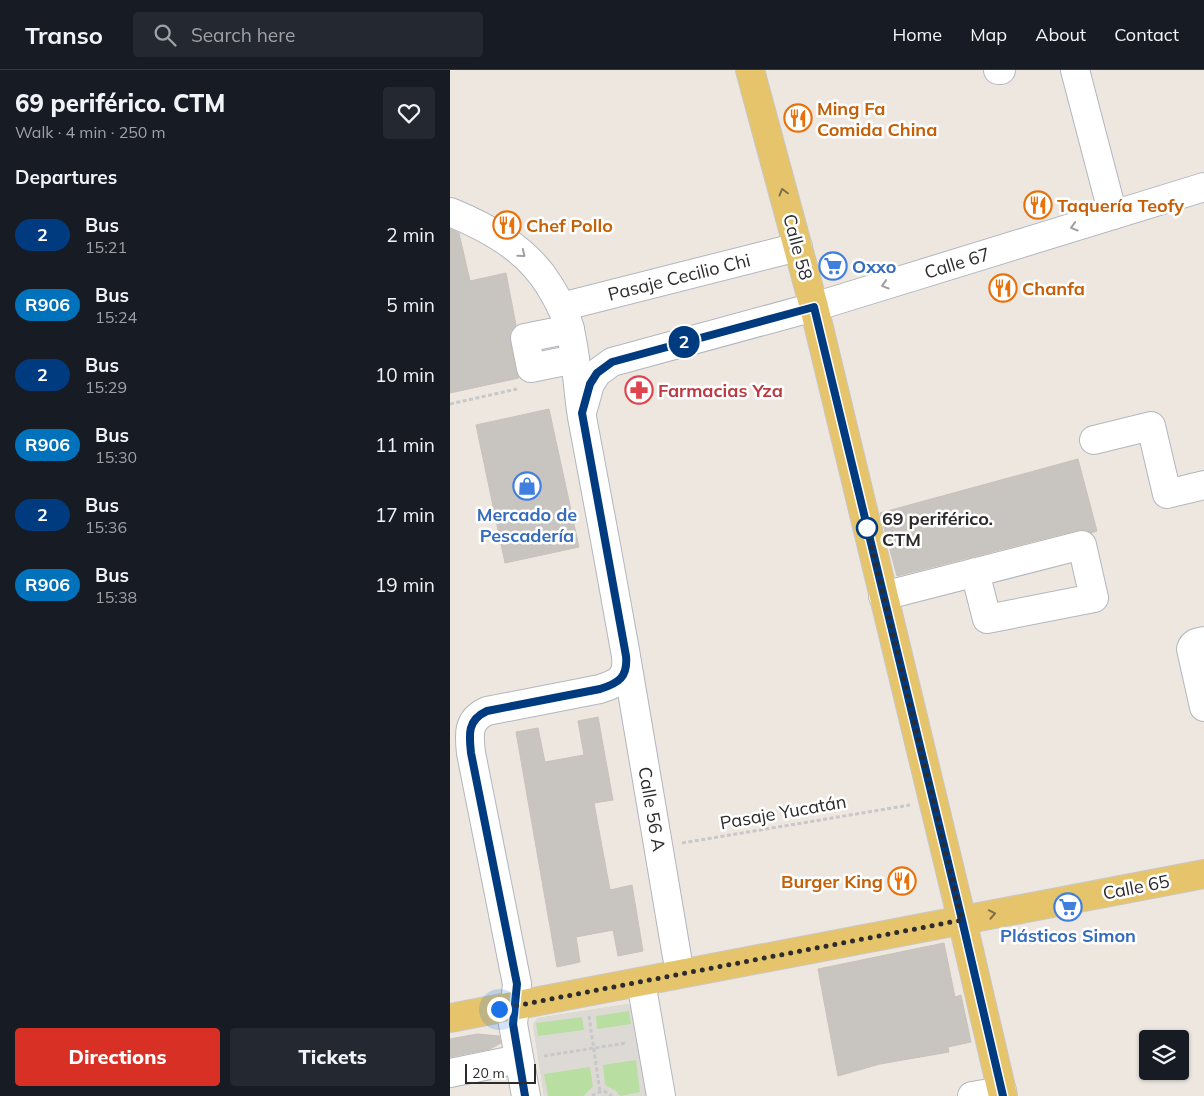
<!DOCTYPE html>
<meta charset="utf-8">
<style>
:root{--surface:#171b24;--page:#242831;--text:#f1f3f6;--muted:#9ea1a6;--line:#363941;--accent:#d93025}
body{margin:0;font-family:Mulish,sans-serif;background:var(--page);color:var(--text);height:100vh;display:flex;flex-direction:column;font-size:19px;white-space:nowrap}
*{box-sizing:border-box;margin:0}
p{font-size:16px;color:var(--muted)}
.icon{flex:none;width:28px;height:28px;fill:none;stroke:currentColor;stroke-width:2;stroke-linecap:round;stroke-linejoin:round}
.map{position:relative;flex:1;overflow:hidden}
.details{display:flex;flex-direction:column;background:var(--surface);width:450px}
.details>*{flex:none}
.badge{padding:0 10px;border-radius:16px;font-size:18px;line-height:32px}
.controls{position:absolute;left:689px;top:960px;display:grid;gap:10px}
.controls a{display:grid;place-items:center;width:50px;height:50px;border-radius:5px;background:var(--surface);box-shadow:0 1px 4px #0004;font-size:25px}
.scale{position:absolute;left:15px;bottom:12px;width:71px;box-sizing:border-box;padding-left:5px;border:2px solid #2c2c2c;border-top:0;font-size:14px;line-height:18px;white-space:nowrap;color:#2c2c2c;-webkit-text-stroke:4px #fff;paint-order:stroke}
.you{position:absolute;width:25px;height:25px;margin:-12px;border:4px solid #fff;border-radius:50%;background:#1a73e8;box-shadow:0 0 0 8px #1a73e833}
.map>.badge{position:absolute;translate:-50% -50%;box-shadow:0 0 0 2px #fff}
h2{padding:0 15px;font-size:19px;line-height:45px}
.round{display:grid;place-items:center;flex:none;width:52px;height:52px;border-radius:5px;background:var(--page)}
.overview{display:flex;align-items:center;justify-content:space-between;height:85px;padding:0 15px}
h1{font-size:24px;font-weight:800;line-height:38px}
.action{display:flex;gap:10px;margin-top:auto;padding:10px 15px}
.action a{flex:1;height:58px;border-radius:5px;background:var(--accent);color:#fff;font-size:20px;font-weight:800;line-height:58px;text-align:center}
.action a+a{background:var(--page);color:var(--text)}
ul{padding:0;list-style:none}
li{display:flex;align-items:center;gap:15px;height:70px;padding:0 15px}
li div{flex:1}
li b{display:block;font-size:19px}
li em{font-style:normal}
li .badge{min-width:55px;font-weight:700;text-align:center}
header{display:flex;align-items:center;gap:30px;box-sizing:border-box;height:70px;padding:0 25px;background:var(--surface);border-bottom:1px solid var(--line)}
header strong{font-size:24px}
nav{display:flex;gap:28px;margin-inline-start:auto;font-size:18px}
.search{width:350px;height:45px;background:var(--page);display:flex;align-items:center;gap:12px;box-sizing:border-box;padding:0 18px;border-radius:5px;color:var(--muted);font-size:19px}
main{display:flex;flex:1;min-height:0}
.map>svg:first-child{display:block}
</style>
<header>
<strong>Transo</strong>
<div class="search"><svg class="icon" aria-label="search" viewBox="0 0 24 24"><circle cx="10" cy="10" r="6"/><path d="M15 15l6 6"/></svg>Search here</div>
<nav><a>Home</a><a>Map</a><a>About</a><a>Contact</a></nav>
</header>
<main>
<section class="details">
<div class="overview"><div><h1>69 periférico. CTM</h1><p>Walk · 4 min · 250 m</p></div><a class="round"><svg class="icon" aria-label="heart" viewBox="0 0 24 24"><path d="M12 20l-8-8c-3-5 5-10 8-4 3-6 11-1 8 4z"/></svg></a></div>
<h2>Departures</h2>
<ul>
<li><span class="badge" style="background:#003b80;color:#fff">2</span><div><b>Bus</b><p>15:21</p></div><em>2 min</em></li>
<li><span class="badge" style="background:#0072bc;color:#fff">R906</span><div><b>Bus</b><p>15:24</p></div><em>5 min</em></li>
<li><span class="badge" style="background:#003b80;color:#fff">2</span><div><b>Bus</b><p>15:29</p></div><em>10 min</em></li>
<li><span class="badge" style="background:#0072bc;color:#fff">R906</span><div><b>Bus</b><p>15:30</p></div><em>11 min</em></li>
<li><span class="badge" style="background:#003b80;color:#fff">2</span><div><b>Bus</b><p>15:36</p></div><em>17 min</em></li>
<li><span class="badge" style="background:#0072bc;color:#fff">R906</span><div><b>Bus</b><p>15:38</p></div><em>19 min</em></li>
</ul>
<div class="action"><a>Directions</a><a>Tickets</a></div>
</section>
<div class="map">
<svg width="754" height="1026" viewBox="0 0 754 1026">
<rect width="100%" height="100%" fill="#ede7e0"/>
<path fill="#b9dea1" d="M178,934l22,92h-106l-11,-72 5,-6z"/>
<path fill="#dddad6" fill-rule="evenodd" d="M178,934l5,3 17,89h-66l4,-5 5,-4 -3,-20 -46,7 4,22h-4l-11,-72 5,-6zM179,941l2,13 -34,5 -1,-13zM132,947l2,13 -46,6 -2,-13zM186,990l4,32 -20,4 -4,-5 -11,-6 -2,-20z"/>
<g fill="#c8c4bf" stroke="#c8c2b9">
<path d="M0,159l9,4 11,48 36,-8 10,52 -6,8v8l6,30 3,7 -69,15z"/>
<path d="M99,339l30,138 -74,16 -29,-138z"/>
<path d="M628,389l19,72 -6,2 -5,-3h-8l-181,46 -17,-63z"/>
<path d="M148,647l15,83 -19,3 16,87 22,-5 11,66 -25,5 -5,-26 -37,7 4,25 -23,5 -41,-235 22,-4 7,34 39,-7 -6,-34z"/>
<path d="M494,873l11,54 6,-2 10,47 -23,5 1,5 -69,12 -42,12 -20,-107z"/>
<path d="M27,964l22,2 2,7 -11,6 -40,8v-18z"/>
</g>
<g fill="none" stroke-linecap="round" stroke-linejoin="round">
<g stroke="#b3b6be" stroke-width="30">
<g id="minor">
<path d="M548,0h3"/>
<path d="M625,0l38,145"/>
<path d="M0,142c39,16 77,37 99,73 8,13 16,27 20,41 8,30 8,61 13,91 15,80 30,159 44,239 2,22 -7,27 -26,33l-113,22c-20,9 -18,24 -16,42l46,231 -4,40 13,72"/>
<path d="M111,237l237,-60"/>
<path d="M120,259l-45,9 6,30 44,-9"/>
<path d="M133,339l7,-25 7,-11 15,-11 202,-55 390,-120"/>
<path d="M644,370l57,-14 16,68 37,-9"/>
<path d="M433,526l199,-51 12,53 -107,21 -12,-47"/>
<path d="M754,571c-7,1 -11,2 -13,8l13,58"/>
<path d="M177,592l50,295"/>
<path d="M191,912l20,114"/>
<path d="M0,1003l69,-14"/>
<path d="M522,1026l30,-5"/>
</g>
</g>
<g stroke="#c8c8c8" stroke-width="30">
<g id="major">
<path d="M300,0l64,237 148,613 41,176"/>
<path d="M0,948l754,-144"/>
</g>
</g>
<g stroke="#c8c8c8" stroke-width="3" stroke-dasharray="4 2.5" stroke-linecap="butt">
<path d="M0,334l67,-15"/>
<path d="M232,773l228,-38"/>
<path d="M139,946l11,76"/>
<path d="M94,986l82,-13"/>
<path d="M142,1026l4,-3 8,-2 8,5"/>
</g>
<use href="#minor" stroke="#fff" stroke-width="28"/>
<use href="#major" stroke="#e6c46c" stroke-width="28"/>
</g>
<defs><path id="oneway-chevron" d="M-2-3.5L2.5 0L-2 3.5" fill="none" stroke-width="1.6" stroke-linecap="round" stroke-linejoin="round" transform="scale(1.25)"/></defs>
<g stroke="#807049">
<use href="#oneway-chevron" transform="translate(333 122) rotate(-105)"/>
<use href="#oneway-chevron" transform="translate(542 844) rotate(-11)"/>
</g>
<g stroke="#a0a0a0">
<use href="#oneway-chevron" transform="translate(624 157) rotate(163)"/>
<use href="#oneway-chevron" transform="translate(72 184) rotate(39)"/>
<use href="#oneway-chevron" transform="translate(435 215) rotate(163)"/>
</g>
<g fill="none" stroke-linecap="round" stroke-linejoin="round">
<g stroke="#fff" stroke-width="11">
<path id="line" d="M75,1026l-12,-72 4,-40 -46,-231c-2,-18 -4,-33 16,-42l113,-22c19,-6 28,-12 26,-33l-44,-243 8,-29 7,-11 15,-11 202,-55 148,613 41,176"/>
</g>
<use href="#line" stroke="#003b80" stroke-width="8"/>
<path stroke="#2c2c2c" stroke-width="5" stroke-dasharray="0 9" d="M49,939l463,-89 -97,-401 2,9"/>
</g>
<defs>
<g id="restaurant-ring" transform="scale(1.4375)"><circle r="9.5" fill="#fff" stroke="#e8710a" stroke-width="1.5"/><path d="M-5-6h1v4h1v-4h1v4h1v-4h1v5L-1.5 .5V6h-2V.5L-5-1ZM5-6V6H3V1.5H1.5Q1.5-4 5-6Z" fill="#e8710a"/></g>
<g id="supermarket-ring" transform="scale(1.4375)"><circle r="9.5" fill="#fff" stroke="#3f7fe0" stroke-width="1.5"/><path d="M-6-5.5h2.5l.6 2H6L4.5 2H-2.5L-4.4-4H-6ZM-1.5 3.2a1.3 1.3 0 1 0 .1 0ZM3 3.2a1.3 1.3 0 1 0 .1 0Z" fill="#3f7fe0"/></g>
<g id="pharmacy-ring" transform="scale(1.4375)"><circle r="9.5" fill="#fff" stroke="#e0444e" stroke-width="1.5"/><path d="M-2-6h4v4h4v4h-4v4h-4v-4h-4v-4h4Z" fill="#e0444e"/></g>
<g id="shop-ring" transform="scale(1.4375)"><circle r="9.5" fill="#fff" stroke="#3f7fe0" stroke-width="1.5"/><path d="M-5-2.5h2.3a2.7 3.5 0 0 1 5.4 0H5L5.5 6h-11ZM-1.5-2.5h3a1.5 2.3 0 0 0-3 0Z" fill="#3f7fe0"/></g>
</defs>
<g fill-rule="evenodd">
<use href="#restaurant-ring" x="348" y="48"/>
<use href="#restaurant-ring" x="588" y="135"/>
<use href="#restaurant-ring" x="57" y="155"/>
<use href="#supermarket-ring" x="383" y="196"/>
<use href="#restaurant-ring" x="553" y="218"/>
<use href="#pharmacy-ring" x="189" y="320"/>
<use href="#shop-ring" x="77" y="416"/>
<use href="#restaurant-ring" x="452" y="811"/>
<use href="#supermarket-ring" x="618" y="837"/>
</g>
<circle fill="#fff" stroke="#003b80" stroke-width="2.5" cx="417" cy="458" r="10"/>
<g text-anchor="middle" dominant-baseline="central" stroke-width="5" stroke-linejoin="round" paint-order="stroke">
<g font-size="18" font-weight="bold" fill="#c56008" stroke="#fff" text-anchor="start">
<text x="367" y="38">Ming Fa<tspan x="367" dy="21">Comida China</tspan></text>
<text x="607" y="135">Taquería Teofy</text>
<text x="76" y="155">Chef Pollo</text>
<text x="572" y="218">Chanfa</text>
<text x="433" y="811" text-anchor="end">Burger King</text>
</g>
<g font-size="18" fill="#2c2c2c" stroke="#fff">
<text transform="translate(348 177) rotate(75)">Calle 58</text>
<text transform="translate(507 193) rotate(-17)">Calle 67</text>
<text transform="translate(229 207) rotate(-14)">Pasaje Cecilio Chi</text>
<text transform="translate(202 739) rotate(80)">Calle 56 A</text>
<text transform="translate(333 742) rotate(-10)">Pasaje Yucatán</text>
<text transform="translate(686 817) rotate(-11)">Calle 65</text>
</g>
<g font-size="18" font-weight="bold" fill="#366cbe" stroke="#fff">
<text x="402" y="196" text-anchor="start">Oxxo</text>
<text x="77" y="444">Mercado de<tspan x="77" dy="21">Pescadería</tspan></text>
<text x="618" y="865">Plásticos Simon</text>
</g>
<g font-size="18" font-weight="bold" fill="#be3a42" stroke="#fff" text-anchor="start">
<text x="208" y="320">Farmacias Yza</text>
</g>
<g font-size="18" font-weight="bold" fill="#2c2c2c" stroke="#fff" text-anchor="start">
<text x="432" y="448">69 periférico.<tspan x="432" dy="21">CTM</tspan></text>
</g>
</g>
</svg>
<div class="controls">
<a><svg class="icon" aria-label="layers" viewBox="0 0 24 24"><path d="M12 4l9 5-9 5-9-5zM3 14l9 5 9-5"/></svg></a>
</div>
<div class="scale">20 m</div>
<div class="you" style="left:49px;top:939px"></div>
<b class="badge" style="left:234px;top:272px;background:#003b80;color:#fff">2</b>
</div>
</main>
